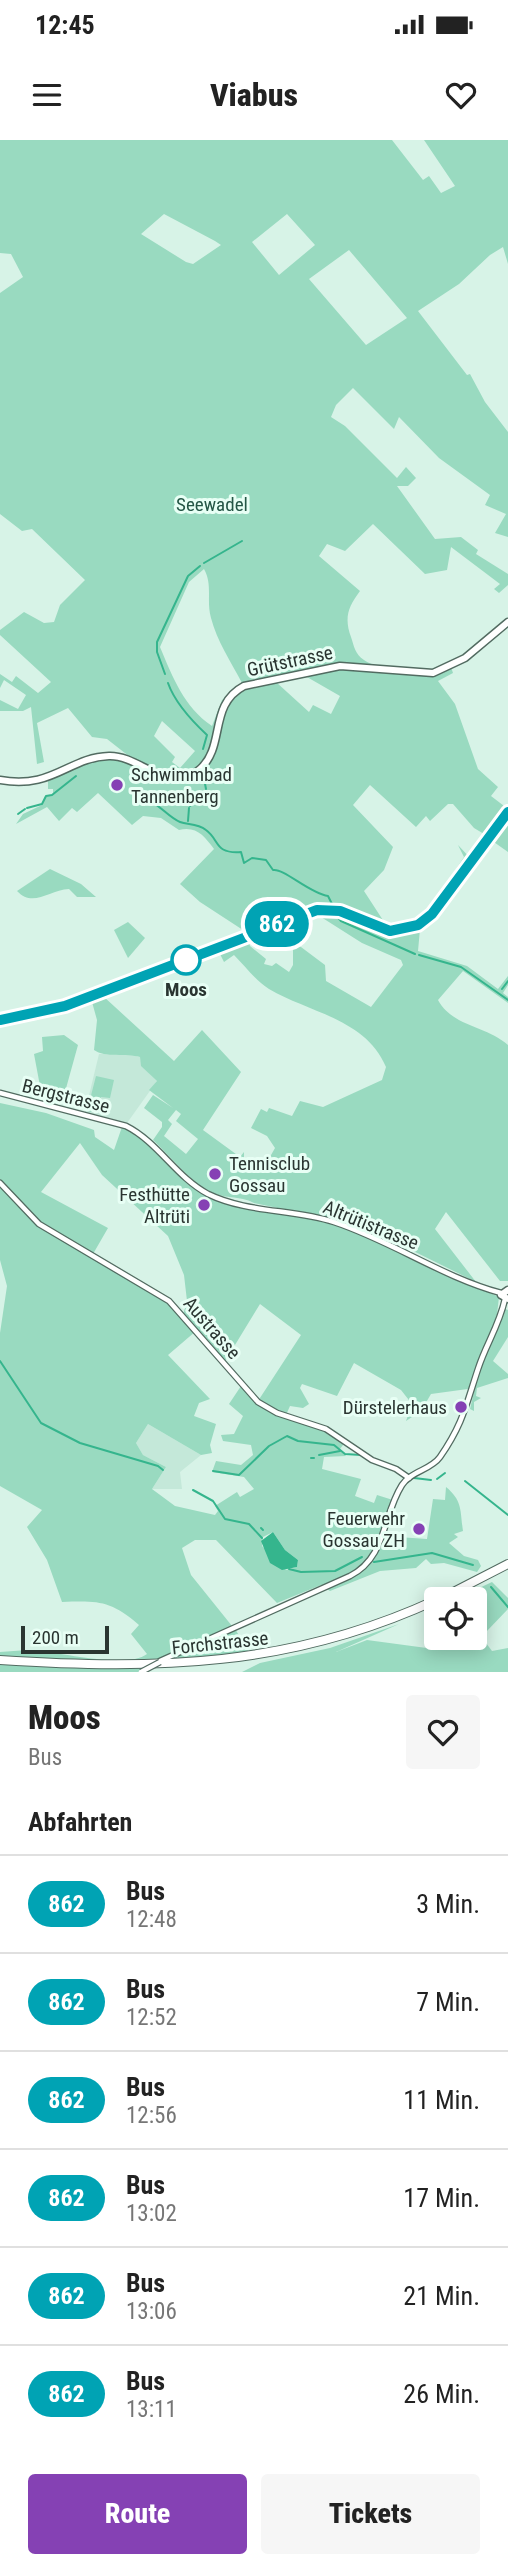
<!DOCTYPE html>
<html lang="de">
<meta charset="utf-8">
<style>
:root{--surface:#fff;--page:#f6f6f6;--text:#222;--muted:#767676;--line:#e0e0e0;--accent:#8541b4}
body{margin:0;font-family:"Roboto Condensed",sans-serif;background:var(--page);color:var(--text);height:100vh;display:flex;flex-direction:column;font-size:26px;white-space:nowrap}
*{box-sizing:border-box;margin:0}
p{font-size:23px;color:var(--muted)}
.icon{flex:none;width:38px;height:38px;fill:none;stroke:currentColor;stroke-width:2;stroke-linecap:round;stroke-linejoin:round}
.map{position:relative;height:1532px;overflow:hidden}
.details{display:flex;flex-direction:column;background:var(--surface);flex:1}
.details>*{flex:none}
.badge{padding:0 14px;border-radius:23px;font-size:24px;line-height:46px}
.controls{position:absolute;left:424px;top:1447px;display:grid;gap:14px}
.controls a{display:grid;place-items:center;width:63px;height:63px;border-radius:7px;background:var(--surface);box-shadow:0 4px 18px #0003;font-size:35px}
.scale{position:absolute;left:21px;bottom:18px;width:88px;box-sizing:border-box;padding-left:7px;border:4px solid #2a3531;border-top:0;font-size:19px;line-height:24px;white-space:nowrap;color:#2a3531;-webkit-text-stroke:5px #e8fff5;paint-order:stroke}
.map>.badge{position:absolute;translate:-50% -50%;box-shadow:0 0 0 4px #fff}
h2{padding:0 28px;font-size:26px;line-height:63px}
.round{display:grid;place-items:center;flex:none;width:74px;height:74px;border-radius:7px;background:var(--page)}
.summary{display:flex;align-items:center;justify-content:space-between;height:119px;padding:0 28px}
h1{font-size:33px;font-weight:800;line-height:52px}
.action{display:flex;gap:14px;margin-top:auto;padding:14px 28px}
.action a{flex:1;height:80px;border-radius:7px;background:var(--accent);color:#fff;font-size:28px;font-weight:800;line-height:80px;text-align:center}
.action a+a{background:var(--page);color:var(--text)}
ul{padding:0;list-style:none}
li{display:flex;align-items:center;gap:21px;height:98px;padding:0 28px;border-top:2px solid var(--line)}
li div{flex:1}
li b{display:block;font-size:26px}
li em{font-style:normal}
li .badge{min-width:77px;font-weight:700;text-align:center}
.status{display:flex;justify-content:space-between;align-items:center;height:49px;padding:0 35px;background:var(--surface);direction:ltr}
.status svg{height:19px;fill:currentColor}
header{display:flex;justify-content:space-between;align-items:center;height:91px;padding:0 28px;background:var(--surface);font-size:32px;font-weight:800}
.map>svg:first-child{display:block}
</style>
<div class="status"><b>12:45</b><svg viewBox="0 0 49 12"><path d="M0 12V9h3v3zM5 12V6h3v6zM10 12V3h3v9zM15 12V0h3v12zM26 1h20v11H26zM47 4h2v5h-2z"/></svg></div>
<header><svg class="icon" aria-label="menu" viewBox="0 0 24 24"><path d="M4 6h16M4 12h16M4 18h16"/></svg>Viabus<svg class="icon" aria-label="heart" viewBox="0 0 24 24"><path d="M12 20l-8-8c-3-5 5-10 8-4 3-6 11-1 8 4z"/></svg></header>
<div class="map">
<svg width="508" height="1532" viewBox="0 0 508 1532">
<rect width="100%" height="100%" fill="#d7f3e7"/>
<g fill="#c4e8d9">
<path d="M127,913l13,4 2,9 15,15 -30,42 -42,-11 14,-58z"/>
<path d="M148,1284l53,31 -21,17 2,17h-30l14,-22 -23,-12 -7,-12z"/>
</g>
<g fill="#99dac0" fill-rule="evenodd">
<path d="M0,0h392l31,40 6,-4 12,17 14,-7 -31,-46h84v124l-5,-17 -13,8 -31,29 -41,27 49,64 3,-1 15,28 23,30v105l-13,-4 11,-19 -21,-9 5,-10 -51,-37 -40,-41 -5,12 -41,-41 -17,17 -5,12 14,9 52,52 9,-11 10,11 -8,8h-11l38,53 26,-2 17,13 -2,4 32,20v11l-9,8 -5,-4 6,-5 -49,-37 -4,23 -22,4 -52,-50 -28,27 -18,-7 -8,12 41,35c-12,16 -16,27 -9,46 3,9 4,17 13,23 16,12 67,10 87,7l2,6 -15,8 17,23 23,65 20,18 -7,9 17,13v43l-17,-12 -71,89 -2,22 49,15 31,23 10,-13v9l-5,8 5,4v6l-45,-32 -25,29c15,27 47,25 70,45v236h-8l-54,-69 -11,17 41,53 -77,-38 -55,-22 -90,-19c-14,-8 -31,-3 -47,-13 -20,-12 -37,-34 -54,-50l9,-13v-5l-18,-14 9,-13 20,13 -24,-18 8,-9 -16,-15 -1,-9c-13,-4 -35,1 -46,-7l3,-30 -5,-18 11,-6 71,65 28,-31 39,42 -38,58 37,27 4,-5v8l22,4 9,-16 -8,-12 -16,-8 10,-19 6,3 2,-4 23,8 8,-15 23,6 59,-27 4,-13c-20,-48 -76,-54 -117,-78 -13,-8 -24,-23 -35,-34l-10,7 -7,-14 31,-13 -2,-3 -46,-30 -20,-18 34,-35c-10,-13 -17,-23 -35,-19l-18,-12 -18,-2 -11,9 -34,-32 -21,19 -5,-4 -13,13 -12,-14 -31,17 7,-10 19,-9 3,-8 8,-3v-5h-5v-8l51,-24 31,2v-2l-23,-18 -15,-2 -24,-29 -31,15 7,39 -7,2 -6,-57 -8,4h-23v-11l18,9 8,-14 -22,-15 -4,8v-14l12,8 4,-6 22,17 13,-11 -51,-47v-5l24,-18 20,11 10,-1 6,-17 25,-25 -53,-51 -10,2 -22,-17v-221l23,-16 -12,-23 -11,-1zM164,74l51,27 6,4 -28,19 -7,-2 -45,-28zM287,74l28,31 -36,30 -27,-33zM349,110l58,68 -41,27 -57,-66zM204,429c9,16 2,32 7,49 6,23 20,44 31,65l-20,17 -10,26c-28,-19 -39,-48 -52,-79l29,-65zM300,533l40,23 -9,18 -18,-9 -4,7 -33,-30zM162,581l33,30 -15,17 -8,-6 3,-5 -21,-21zM370,645l46,42 10,-11 4,5 18,-17h5l21,24 15,9 -17,23 -14,-15 6,12 -35,52 2,5 -21,15 -20,2 -26,-40 20,-21 9,-23 -40,-42zM321,777l41,26 39,17 2,5 -32,42 -45,-26 -1,-16 -32,-24v24l-4,7 -13,-9 -4,3 -8,-2 2,-5 -16,-13 -2,-7 31,-12zM176,970l5,4 -5,7 22,18 -12,15 -22,-18 8,-12 -4,-4z"/>
<path d="M50,729l31,15 15,13h-19l-8,-8c-20,1 -36,19 -52,2z"/>
<path d="M128,782l17,16 -17,20 -14,-28z"/>
<path d="M64,895l14,10 -13,47 -25,-6 -6,-32 9,-3 -1,-14z"/>
<path d="M96,936l18,4 -4,18 -9,-1 -4,16 -10,-2z"/>
<path d="M0,963l46,10 48,17 1,7 19,13 9,-26 79,66 33,13 83,15 50,17 131,62 -3,26 7,-15 5,2v27l-15,24 15,13v4l-31,10 -1,8 5,2 -7,4v9l-4,-2 5,-21 -44,6 -10,17 -15,10 6,-17 -11,-14 -47,-27 -17,33 -35,-12 -2,4 9,16 -6,4 -13,-2 -4,9 23,7 37,19 -6,8 6,7 -22,1 -2,12 39,10 -6,17 19,7 3,-8 19,6 -12,35 43,3 6,-40 12,1 1,-13c17,14 14,24 17,44l-9,3 4,3 -9,6 15,13 14,4 3,6 -4,6 -33,-9 -13,1 -5,-5 -10,9 -36,3 -50,20 -9,-6 -44,18 -61,-63h-21l-13,8 9,27 41,51 -91,46h-141v-20c13,-1 26,-2 39,-1 24,2 89,18 108,3l-16,-20 8,-9c-29,-25 -41,-24 -77,-23l-15,-42 -20,-33 15,-17 -42,-24v-153l7,-47 -7,-26zM80,1003l22,32 66,61 16,39 3,26 -4,14 -40,-31 -50,-30 15,-26 -67,-36zM260,1164l41,31 -43,66 -17,-15 -12,18 14,12 -9,18 -13,1 2,6 28,4 2,10 -12,10 -25,-4 -4,11 32,5 10,12 -14,8 -3,-5 -22,14 3,5 -3,4 -40,-9 -23,-17 14,-22 -23,-12 -7,-12 12,-19 53,31 11,-2 -2,-8 6,-21 -22,-8 5,-13 11,-4 -42,-44 28,-24 28,32zM273,1392l12,18 13,10 -1,7 -11,3 -24,-24 1,-9z"/>
<path d="M492,1442l16,16v11l-22,23v11l6,8 16,-3v24h-266l18,-9 70,-15 69,-24 -63,28 31,-12 67,9 21,-2 11,-9h8v-9l5,-6 -5,-4v-19l-18,-1z"/>
<path d="M234,1487l17,29 -85,6 7,-6z"/>
</g>
<path fill="#35b58d" d="M273,1392l12,18 13,10 -1,7 -15,3 -12,-7 -9,-22z"/>
<g fill="none" stroke-linecap="round" stroke-linejoin="round">
<g stroke="#35b58d" stroke-width="2">
<path d="M204,423l38,-22"/>
<path d="M165,534l-8,-22v-10l31,-66 12,-10"/>
<path d="M168,543c7,20 24,38 39,52l-4,14"/>
<path d="M203,633l3,16"/>
<path d="M143,657c13,4 26,21 37,25 8,3 17,1 26,8 14,10 8,24 35,22l3,11 8,-5 14,2 7,10c11,-2 36,23 55,26l5,10"/>
<path d="M190,666l8,-6"/>
<path d="M27,668l15,-4 4,-8 6,-1 24,-19"/>
<path d="M18,674l7,-5"/>
<path d="M188,681l1,-13"/>
<path d="M333,772l8,9 74,33"/>
<path d="M419,815l42,12 47,33"/>
<path d="M502,849l6,-8"/>
<path d="M0,1221l41,62 39,20 78,23 5,4"/>
<path d="M319,1315l21,-4"/>
<path d="M311,1318h3"/>
<path d="M213,1331l26,4 30,-29 18,-10 11,5 36,4 11,9 16,1"/>
<path d="M414,1338l17,2"/>
<path d="M437,1339l8,-6"/>
<path d="M465,1341l43,34"/>
<path d="M193,1350l20,11 12,18 24,5 13,14"/>
<path d="M261,1388l2,2"/>
<path d="M374,1422l58,-9 41,12"/>
<path d="M289,1429l12,3 34,-1 27,-14"/>
<path d="M491,1447l17,20"/>
</g>
<g stroke="#526b61" stroke-width="7">
<g id="minor">
<path d="M0,880l64,-14 253,-96 23,1 50,20 28,-6 14,-11 76,-102"/>
<path d="M0,953l126,33c32,16 50,51 82,68 39,19 85,15 126,28 58,19 108,55 167,71"/>
<path d="M0,1043l39,41 130,77 89,101 19,11 49,16 46,31 24,9 13,9"/>
<path d="M160,1521l190,-85c37,-19 32,-60 52,-91 9,-14 29,-15 38,-28 23,-33 26,-52 38,-88 8,-25 21,-43 27,-70"/>
</g>
</g>
<g stroke="#526b61" stroke-width="9">
<g id="major">
<path d="M0,640c52,10 69,-23 109,-24 32,-1 60,41 91,13 26,-23 8,-64 44,-83l96,-20 93,7 32,-15 43,-36"/>
<path d="M508,1150l-7,5 7,4"/>
</g>
</g>
<g stroke="#526b61" stroke-width="10">
<g id="highway">
<path d="M438,1460l70,-36"/>
<path d="M0,1520c156,10 291,7 436,-60"/>
</g>
</g>
<use href="#minor" stroke="#fff" stroke-width="4.5"/>
<use href="#major" stroke="#fff" stroke-width="6"/>
<use href="#highway" stroke="#fff" stroke-width="8"/>
<g stroke="#526b61" stroke-width="7" stroke-linecap="butt">
<path id="minor-bridge" d="M141,1532l19,-10"/>
</g>
<use href="#minor-bridge" stroke="#fff" stroke-width="4.5"/>
</g>
<g fill="none" stroke-linecap="round" stroke-linejoin="round">
<g stroke="#fff" stroke-width="16">
<path id="line" d="M0,880l65,-14 252,-96 23,1 50,20 28,-6 14,-11 76,-102"/>
</g>
<use href="#line" stroke="#00a3b4" stroke-width="10"/>
</g>
<g fill="#8541b4" stroke="#e8fff5" stroke-width="2.5">
<circle cx="117" cy="645" r="7"/>
<circle cx="215" cy="1034" r="7"/>
<circle cx="204" cy="1065" r="7"/>
<circle cx="461" cy="1267" r="7"/>
<circle cx="419" cy="1389" r="7"/>
</g>
<circle fill="#fff" stroke="#00a3b4" stroke-width="3.5" cx="186" cy="820" r="14"/>
<g text-anchor="middle" dominant-baseline="central" stroke-width="6" stroke-linejoin="round" paint-order="stroke">
<g font-size="19" fill="#245645" stroke="#e8fff5">
<text x="212" y="364">Seewadel</text>
</g>
<g font-size="19" fill="#2a3531" stroke="#e8fff5">
<text transform="translate(290 521) rotate(-12)">Grütstrasse</text>
<text transform="translate(66 956) rotate(14)">Bergstrasse</text>
<text transform="translate(371 1085) rotate(22)">Altrütistrasse</text>
<text transform="translate(212 1188) rotate(49)">Austrasse</text>
<text transform="translate(220 1503) rotate(-6)">Forchstrasse</text>
</g>
<g font-size="19" fill="#2a3531" stroke="#e8fff5" text-anchor="end">
<text x="131" y="634" text-anchor="start">Schwimmbad<tspan x="131" dy="22">Tannenberg</tspan></text>
<text x="229" y="1023" text-anchor="start">Tennisclub<tspan x="229" dy="22">Gossau</tspan></text>
<text x="190" y="1054">Festhütte<tspan x="190" dy="22">Altrüti</tspan></text>
<text x="447" y="1267">Dürstelerhaus</text>
<text x="405" y="1378">Feuerwehr<tspan x="405" dy="22">Gossau ZH</tspan></text>
</g>
<g font-size="19" font-weight="bold" fill="#2a3531" stroke="#e8fff5">
<text x="186" y="849">Moos</text>
</g>
</g>
</svg>
<div class="controls">
<a><svg class="icon" aria-label="locate" viewBox="0 0 24 24"><circle cx="12" cy="12" r="6"/><path d="M12 2v4M12 18v4M2 12h4M18 12h4"/></svg></a>
</div>
<div class="scale">200 m</div>
<b class="badge" style="left:277px;top:784px;background:#00a3b4;color:#fff">862</b>
</div>
<section class="details">
<div class="summary"><div><h1>Moos</h1><p>Bus</p></div><a class="round"><svg class="icon" aria-label="heart" viewBox="0 0 24 24"><path d="M12 20l-8-8c-3-5 5-10 8-4 3-6 11-1 8 4z"/></svg></a></div>
<h2>Abfahrten</h2>
<ul>
<li><span class="badge" style="background:#00a3b4;color:#fff">862</span><div><b>Bus</b><p>12:48</p></div><em>3 Min.</em></li>
<li><span class="badge" style="background:#00a3b4;color:#fff">862</span><div><b>Bus</b><p>12:52</p></div><em>7 Min.</em></li>
<li><span class="badge" style="background:#00a3b4;color:#fff">862</span><div><b>Bus</b><p>12:56</p></div><em>11 Min.</em></li>
<li><span class="badge" style="background:#00a3b4;color:#fff">862</span><div><b>Bus</b><p>13:02</p></div><em>17 Min.</em></li>
<li><span class="badge" style="background:#00a3b4;color:#fff">862</span><div><b>Bus</b><p>13:06</p></div><em>21 Min.</em></li>
<li><span class="badge" style="background:#00a3b4;color:#fff">862</span><div><b>Bus</b><p>13:11</p></div><em>26 Min.</em></li>
</ul>
<div class="action"><a>Route</a><a>Tickets</a></div>
</section>
